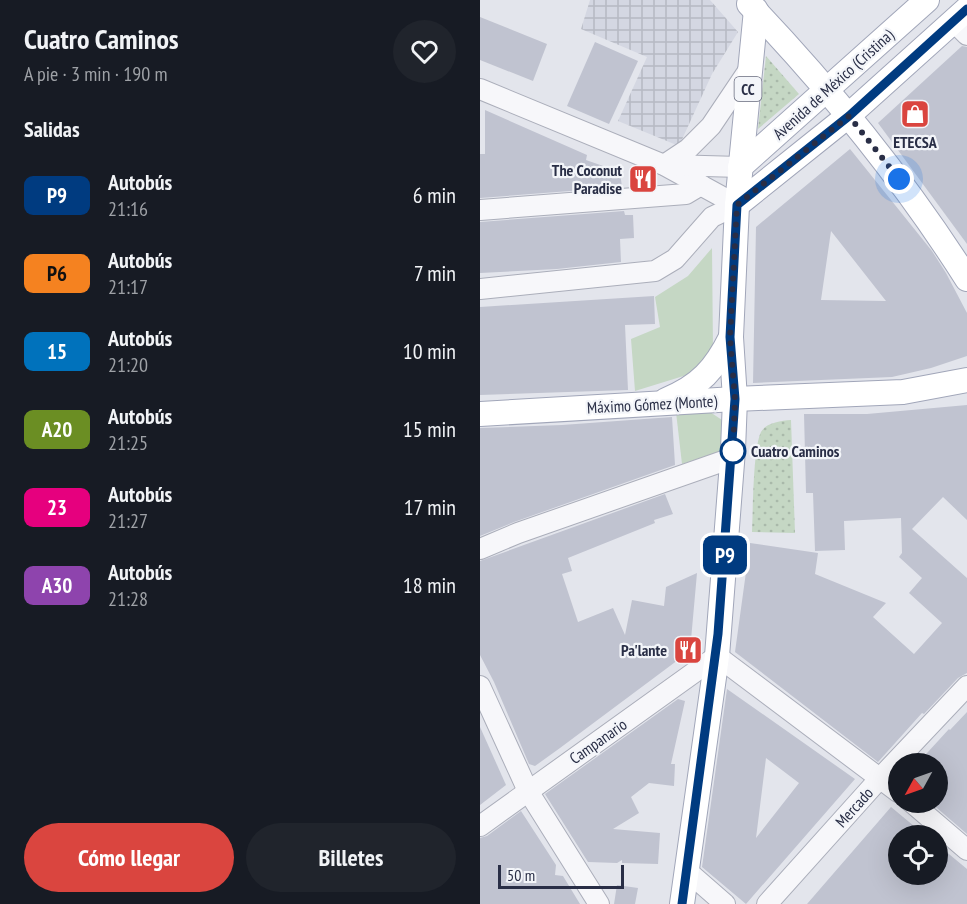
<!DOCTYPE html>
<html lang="es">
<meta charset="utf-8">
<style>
:root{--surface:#171b24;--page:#20242c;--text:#f1f3f6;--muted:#9ea1a6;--accent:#da453f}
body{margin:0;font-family:"PT Sans Narrow",sans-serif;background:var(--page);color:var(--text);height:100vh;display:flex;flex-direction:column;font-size:22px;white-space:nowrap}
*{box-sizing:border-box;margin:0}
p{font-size:20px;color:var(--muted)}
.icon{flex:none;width:33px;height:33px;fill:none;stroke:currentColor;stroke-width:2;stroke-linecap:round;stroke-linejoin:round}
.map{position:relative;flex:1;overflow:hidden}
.panel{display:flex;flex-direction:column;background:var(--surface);width:480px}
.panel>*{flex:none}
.badge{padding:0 12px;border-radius:9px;font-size:21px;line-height:39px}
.needle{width:39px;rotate:230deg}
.controls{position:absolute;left:408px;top:753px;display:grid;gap:12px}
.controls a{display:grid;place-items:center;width:60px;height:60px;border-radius:50%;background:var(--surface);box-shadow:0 6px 24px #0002;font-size:30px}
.scale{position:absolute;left:18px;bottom:15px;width:126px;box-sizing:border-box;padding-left:6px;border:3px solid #292e46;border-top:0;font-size:16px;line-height:21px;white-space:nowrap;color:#292e46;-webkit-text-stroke:4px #f3f5f9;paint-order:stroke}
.you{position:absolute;width:30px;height:30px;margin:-15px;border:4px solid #fff;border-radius:50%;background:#1a73e8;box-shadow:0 0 0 9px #1a73e833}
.map>.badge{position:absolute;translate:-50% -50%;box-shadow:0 0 0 3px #fff}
h2{padding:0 24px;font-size:22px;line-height:54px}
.round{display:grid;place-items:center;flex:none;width:63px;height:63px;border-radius:32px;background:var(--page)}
.headline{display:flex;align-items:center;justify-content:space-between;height:102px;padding:0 24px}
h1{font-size:28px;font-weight:700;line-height:45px}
.primary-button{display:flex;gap:12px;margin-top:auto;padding:12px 24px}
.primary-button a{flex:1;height:69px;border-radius:36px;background:var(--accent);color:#fff;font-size:24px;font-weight:700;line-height:69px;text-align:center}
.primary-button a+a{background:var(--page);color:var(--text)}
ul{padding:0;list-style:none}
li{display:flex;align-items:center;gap:18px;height:78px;padding:0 24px}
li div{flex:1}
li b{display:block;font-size:22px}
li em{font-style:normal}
li .badge{min-width:66px;font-weight:700;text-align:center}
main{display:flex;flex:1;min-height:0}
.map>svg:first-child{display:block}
</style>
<main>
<section class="panel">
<div class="headline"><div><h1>Cuatro Caminos</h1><p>A pie · 3 min · 190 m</p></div><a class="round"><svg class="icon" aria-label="heart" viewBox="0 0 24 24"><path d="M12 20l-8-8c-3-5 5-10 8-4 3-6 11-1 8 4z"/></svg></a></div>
<h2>Salidas</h2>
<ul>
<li><span class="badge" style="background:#003b80;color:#fff">P9</span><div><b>Autobús</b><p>21:16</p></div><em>6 min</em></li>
<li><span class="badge" style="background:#f58220;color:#111">P6</span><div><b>Autobús</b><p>21:17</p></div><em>7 min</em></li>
<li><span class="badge" style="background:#0072bc;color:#fff">15</span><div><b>Autobús</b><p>21:20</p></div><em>10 min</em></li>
<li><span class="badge" style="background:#6b8e23;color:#fff">A20</span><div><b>Autobús</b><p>21:25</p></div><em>15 min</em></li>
<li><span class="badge" style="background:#e6007e;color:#fff">23</span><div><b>Autobús</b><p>21:27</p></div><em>17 min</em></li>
<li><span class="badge" style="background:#8e44ad;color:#fff">A30</span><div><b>Autobús</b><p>21:28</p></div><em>18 min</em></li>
</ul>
<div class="primary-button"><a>Cómo llegar</a><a>Billetes</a></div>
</section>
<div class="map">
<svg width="487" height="904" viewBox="0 0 487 904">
<defs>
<pattern id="industrial-grid" width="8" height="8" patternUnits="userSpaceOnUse" patternTransform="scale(1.5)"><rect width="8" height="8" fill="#d4d7e2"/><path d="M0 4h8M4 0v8" fill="none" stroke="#b6b9c3"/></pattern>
<pattern id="grass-dots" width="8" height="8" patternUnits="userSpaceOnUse" patternTransform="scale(1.5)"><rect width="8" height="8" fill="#c5d7c4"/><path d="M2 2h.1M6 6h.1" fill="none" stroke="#a9b9aa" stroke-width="1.8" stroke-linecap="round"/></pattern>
</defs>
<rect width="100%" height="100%" fill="#e3e5ec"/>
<path fill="url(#industrial-grid)" d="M110,0h120l28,32 -26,42 -33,72 -61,-25 29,-64 -66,-28z"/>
<g fill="url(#grass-dots)">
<path d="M286,56l33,38 -41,35z"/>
<path d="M311,420l4,113 -43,-1c1,-21 1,-84 9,-100 6,-10 20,-11 30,-12z"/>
</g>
<g fill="#c5d7c4">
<path d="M232,248l1,102 -23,24 -55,17 -4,-52 29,-12 -5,-30 33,-21z"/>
<path d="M224,408l18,12 -1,31 -39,13 -6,-52z"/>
</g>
<g fill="#c0c3d0" fill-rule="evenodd">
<path d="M0,17l67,27 -14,37 -53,-21z"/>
<path d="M115,42l43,19 -29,63 -42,-18z"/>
<path d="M482,46l5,1v197l-89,-121z"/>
<path d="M5,110l102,45 -1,5 34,12 2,15 -142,11v-44h5z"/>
<path d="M370,149l82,102 14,22 21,40v43l-36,12 -39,9 -139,6 3,-156zM351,231l55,70 -65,-1z"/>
<path d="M144,211l1,4h8l1,23 -14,1 1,23 -64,7 -77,4v-51z"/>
<path d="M174,296l1,28 -30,1 3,65 -148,5v-88z"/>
<path d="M487,405v115l-24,-23 -31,32 55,49v95l-9,5 -34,36 -2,-1 -44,49 -143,-110 15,-109 68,10 -3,21 71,29 -13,14 41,37 28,-31 -33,-30 13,-15 -23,-21 3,-4 -1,-35 -57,3 1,29 -30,1 -2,-58h-7l-2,-79h63z"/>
<path d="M192,417l3,48 -161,57 -34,14v-108l82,-3z"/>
<path d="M185,494l8,20 -19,6 1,3 -87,35 4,13 -10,3 16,48 35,-14 12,27 7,-35 32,6 2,-19 31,-14 -7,78 -130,97 -25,18 -6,-2 -35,-82 -14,-27v-94z"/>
<path d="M247,689l128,90 -109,125 -44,-37zM286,758l33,25 -43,55z"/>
<path d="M198,699l7,2 -14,63h4l-1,22 -25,-3 -18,14 8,16 -26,16 47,4 -2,31 -36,-1v-3l-5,3 -29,-1 -43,-68z"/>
<path d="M487,712v122l-37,-32h8v-38h-21l32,-35 1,1z"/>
<path d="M0,727l26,58 -26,20z"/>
<path d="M411,807l35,29h-28v38h40v-29l29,24v35h-160z"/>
<path d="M41,811l35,54 -1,10 8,1 17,28h-100v-66l7,-2z"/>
<path d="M137,885l21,3 -3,16h-21z"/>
</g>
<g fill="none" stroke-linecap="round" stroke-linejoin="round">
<g stroke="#abaeba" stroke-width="22">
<g id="minor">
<path d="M474,22l13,13"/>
<path d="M0,89l184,76 73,40"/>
<path d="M184,165l24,-16 23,-23 39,-58"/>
<path d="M189,165l71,2"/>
<path d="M0,210l206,-16 15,-9"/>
<path d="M0,289l175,-18 20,-12 37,-42 25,-12"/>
<path d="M0,549l38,-16 214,-75"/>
<path d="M0,686l48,105 71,113"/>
<path d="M431,802l56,48"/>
<path d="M0,826l237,-170 181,136"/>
<path d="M206,870l39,34"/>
<path d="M287,904l114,-127 86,-91"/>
</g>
</g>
<g stroke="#a1a6b9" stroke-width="26">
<g id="major">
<path d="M269,4c81,85 155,176 218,275"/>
<path d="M260,167l187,-167"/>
<path d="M257,205l111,-89 119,-107"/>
<path d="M186,400c34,-14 49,-31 65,-63"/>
<path d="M0,414l255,-15 168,-7 64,-12"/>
<path d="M202,904l35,-248 16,-206 2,-51 -4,-62 6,-132 19,-195"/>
</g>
</g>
<use href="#minor" stroke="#f7f7fa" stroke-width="20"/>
<use href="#major" stroke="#fff" stroke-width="24"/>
</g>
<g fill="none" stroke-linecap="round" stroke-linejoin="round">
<g stroke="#fff" stroke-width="14">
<path id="line" d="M202,904l36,-270 17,-235 -5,-62 7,-132 112,-89 118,-107"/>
</g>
<use href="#line" stroke="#003b80" stroke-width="9"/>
<path stroke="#292e46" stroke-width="6" stroke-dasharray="0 10.8" d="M253,451l2,-52 -5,-62 7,-132 112,-89 50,63"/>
</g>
<defs>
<g id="shop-square" transform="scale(1.5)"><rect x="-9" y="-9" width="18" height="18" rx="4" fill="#da453f" stroke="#f3f5f9"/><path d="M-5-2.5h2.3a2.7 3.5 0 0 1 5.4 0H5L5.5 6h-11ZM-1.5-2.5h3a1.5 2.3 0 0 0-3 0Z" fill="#fff"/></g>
<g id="restaurant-square" transform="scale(1.5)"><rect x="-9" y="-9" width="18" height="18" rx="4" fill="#da453f" stroke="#f3f5f9"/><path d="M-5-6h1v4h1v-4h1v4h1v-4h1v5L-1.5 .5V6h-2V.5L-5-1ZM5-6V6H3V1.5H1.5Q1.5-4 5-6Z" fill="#fff"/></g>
</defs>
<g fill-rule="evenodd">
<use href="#shop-square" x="435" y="114"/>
<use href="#restaurant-square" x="163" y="179"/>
<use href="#restaurant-square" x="208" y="650"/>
</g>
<circle fill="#fff" stroke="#003b80" stroke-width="3" cx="253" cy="451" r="12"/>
<g text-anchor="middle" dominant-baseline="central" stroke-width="4.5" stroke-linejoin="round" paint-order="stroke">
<rect fill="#f3f5f9" stroke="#666a7c" stroke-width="1.5" x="254.5" y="77" width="27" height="24" rx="4.5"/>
<g font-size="15" font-weight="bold" fill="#292e46">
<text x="268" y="89">CC</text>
</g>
<g font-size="16" fill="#292e46" stroke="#f3f5f9">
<text transform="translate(353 84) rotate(-42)">Avenida de México (Cristina)</text>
<text transform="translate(172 404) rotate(-3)">Máximo Gómez (Monte)</text>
<text transform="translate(118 741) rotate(-35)">Campanario</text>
<text transform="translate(374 807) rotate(-48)">Mercado</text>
</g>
<g font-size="16" font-weight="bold" fill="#292e46" stroke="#f3f5f9" text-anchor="end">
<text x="435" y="142" text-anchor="middle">ETECSA</text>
<text x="142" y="170">The Coconut<tspan x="142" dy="18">Paradise</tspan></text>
<text x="187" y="650">Pa'lante</text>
</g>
<g font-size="16" font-weight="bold" fill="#292e46" stroke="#f3f5f9" text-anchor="start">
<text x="271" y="451">Cuatro Caminos</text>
</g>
</g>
</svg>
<div class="controls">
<a><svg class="needle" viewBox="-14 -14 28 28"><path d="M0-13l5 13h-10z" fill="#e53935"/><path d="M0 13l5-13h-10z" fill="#9ea1a6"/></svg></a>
<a><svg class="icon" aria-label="locate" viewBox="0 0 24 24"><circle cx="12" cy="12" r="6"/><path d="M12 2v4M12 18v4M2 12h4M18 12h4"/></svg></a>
</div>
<div class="scale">50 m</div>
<div class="you" style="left:419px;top:179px"></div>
<b class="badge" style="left:245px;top:555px;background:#003b80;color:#fff">P9</b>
</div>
</main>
